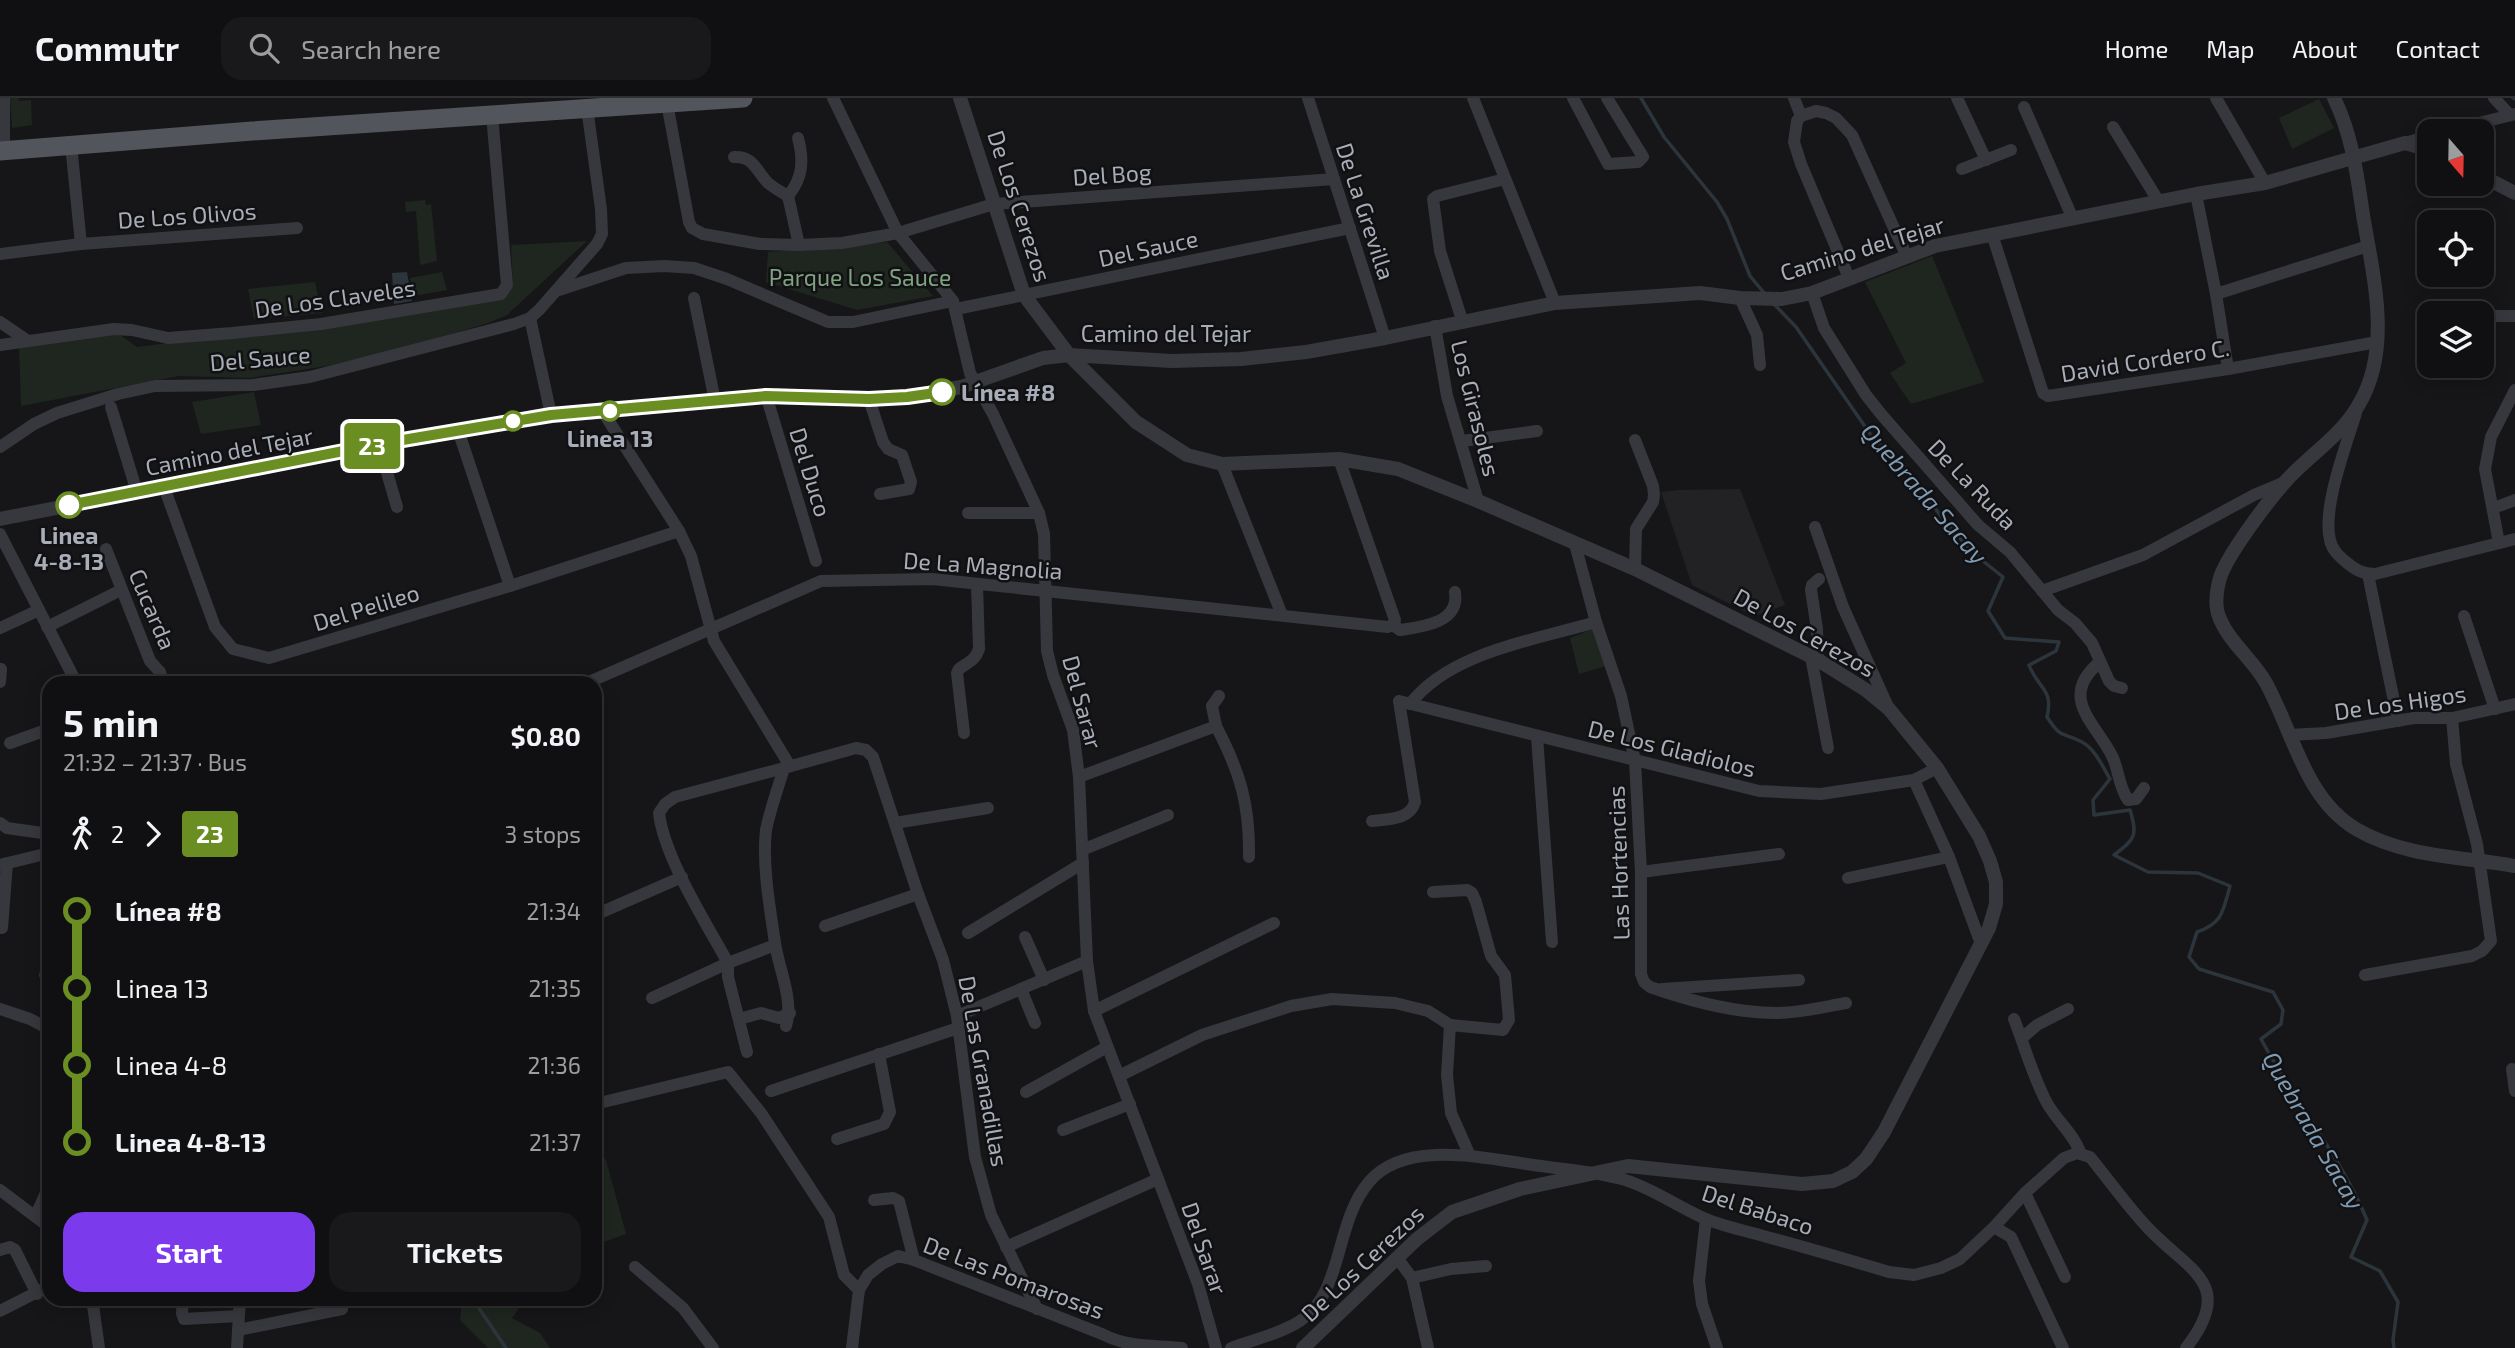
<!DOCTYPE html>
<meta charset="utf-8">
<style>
:root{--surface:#101012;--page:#19191b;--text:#f1f3f6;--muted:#9c9d9f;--line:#303032;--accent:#7c3aed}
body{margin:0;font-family:"Exo 2",sans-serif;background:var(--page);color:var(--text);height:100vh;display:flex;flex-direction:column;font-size:26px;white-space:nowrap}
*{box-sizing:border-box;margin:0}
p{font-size:23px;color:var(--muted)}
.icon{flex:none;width:38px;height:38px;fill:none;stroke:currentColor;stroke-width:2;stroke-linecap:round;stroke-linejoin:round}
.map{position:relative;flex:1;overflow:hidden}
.side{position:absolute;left:42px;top:578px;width:560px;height:630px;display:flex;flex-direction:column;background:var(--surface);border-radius:21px;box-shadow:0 4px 18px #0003,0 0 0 2px var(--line)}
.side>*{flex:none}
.badge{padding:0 14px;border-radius:5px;font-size:24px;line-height:46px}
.needle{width:46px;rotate:160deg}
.buttons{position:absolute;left:2417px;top:21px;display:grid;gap:14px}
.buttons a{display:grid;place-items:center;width:77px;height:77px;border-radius:14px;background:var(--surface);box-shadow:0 4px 18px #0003,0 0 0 2px var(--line);font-size:35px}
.map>.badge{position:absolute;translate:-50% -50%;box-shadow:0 0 0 4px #fff}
.legs{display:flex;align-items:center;gap:10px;height:77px;padding:0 21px;font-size:23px}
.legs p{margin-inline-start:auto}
.summary{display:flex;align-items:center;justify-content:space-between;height:119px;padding:0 21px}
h1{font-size:38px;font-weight:700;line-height:52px}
.action{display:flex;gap:14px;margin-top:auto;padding:14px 21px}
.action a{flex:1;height:80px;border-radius:21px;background:var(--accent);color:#fff;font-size:28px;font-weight:700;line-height:80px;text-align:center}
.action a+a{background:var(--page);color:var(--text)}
ul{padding:0 21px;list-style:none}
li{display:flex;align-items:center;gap:24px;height:77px;font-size:26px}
li i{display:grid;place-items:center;width:10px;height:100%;margin:0 9px;background:currentColor}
li i::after{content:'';width:18px;height:18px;margin:-9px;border:5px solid;border-radius:50%;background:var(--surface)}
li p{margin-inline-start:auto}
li:first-child i{background:linear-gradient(#0000 50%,currentColor 0)}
li:last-child i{background:linear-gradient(currentColor 50%,#0000 0)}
header{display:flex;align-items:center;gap:42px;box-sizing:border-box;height:98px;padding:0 35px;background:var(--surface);border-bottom:2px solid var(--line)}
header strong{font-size:33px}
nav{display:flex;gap:38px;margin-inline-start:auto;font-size:24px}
.search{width:490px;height:63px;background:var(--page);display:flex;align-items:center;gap:18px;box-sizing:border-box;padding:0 24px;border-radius:21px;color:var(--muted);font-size:26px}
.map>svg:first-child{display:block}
</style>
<header>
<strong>Commutr</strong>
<div class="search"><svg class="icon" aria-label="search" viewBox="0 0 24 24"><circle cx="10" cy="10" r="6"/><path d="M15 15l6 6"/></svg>Search here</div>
<nav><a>Home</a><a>Map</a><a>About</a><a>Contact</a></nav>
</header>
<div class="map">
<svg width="2515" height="1250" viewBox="0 0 2515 1250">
<rect width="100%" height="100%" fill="#161618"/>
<path fill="#222225" d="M1740,391l45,116 -31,11 -62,-31 -31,-93 18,-2z"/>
<g fill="#1e261f">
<path d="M10,0h8l1,3 12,-1 1,25 -20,3z"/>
<path d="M2319,1l15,29 -42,21 -13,-31z"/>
<path d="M425,102l1,5 5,-1 6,57 -17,4 -4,-54 -10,1 -1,-10z"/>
<path d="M587,143l-80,74 -19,8 -80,24 -75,18 -83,13 -71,-2 -158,30 -2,-59 97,-15 21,15 363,-47 13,-14 -2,-41z"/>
<path d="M887,144l46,54 -76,14 -91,-28 2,-30z"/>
<path d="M1932,158l52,126 -73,22 -21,-31 16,-10 -41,-81z"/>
<path d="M442,174l5,18 -33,6 -4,-18z"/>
<path d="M315,184l7,31 -68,6 -6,-30z"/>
<path d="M254,294l7,33 -60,9 -9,-32z"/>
<path d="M1593,531l13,37 -27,8 -9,-36z"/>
<path d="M595,1051l11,11 20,74 -31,11z"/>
<path d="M462,1201h63l-13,19 28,15 10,15h-62l-28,-28z"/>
</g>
<path fill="#2c353c" d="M407,174l5,29 -18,3 -2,-31z"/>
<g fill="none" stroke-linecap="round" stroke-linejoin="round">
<g stroke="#2c353c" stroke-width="3.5">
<path d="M1641,0l23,39 53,65 10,17 23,57 15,18"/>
<path d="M2513,0l2,1"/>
<path d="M1772,204l24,25 77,111 33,30 37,51 30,34 30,24 -15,34 17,27 54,4 -3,9 -27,14c8,23 25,23 18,52 15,23 14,14 35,25 13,7 21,25 28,37l-17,21 1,15 36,-5c8,26 5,29 -16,45l34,17 50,1 32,13c-7,25 -7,37 -33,46l-8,25 10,12 74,23 10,18 -2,14 -20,15c33,62 79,116 106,181l-16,37 29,14 18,31 -5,38 1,8"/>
<path d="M472,1200l34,50"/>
</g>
<g stroke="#37383d" stroke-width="12">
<path d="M4,0v42"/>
<path d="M833,0l65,135 55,68 17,72 23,41 46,99 5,21 3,117 6,24 20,55 6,47 8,184 7,50 104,273 18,64"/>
<path d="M1308,0l77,240"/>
<path d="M1473,0l82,205"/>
<path d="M1573,0l35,66 30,-2 5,-5 -36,-59"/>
<path d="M1794,0l7,18 -4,5 -3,21 7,22 48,114"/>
<path d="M1957,0l29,62"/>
<path d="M2216,0l49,85"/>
<path d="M2494,0l15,16"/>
<path d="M667,5l22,119 3,6 11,6 57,10 39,1 43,-2 56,-10 96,-29 340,-25"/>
<path d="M2024,9l49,112"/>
<path d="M1801,18l15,-5 10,2 10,5 16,17 55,122"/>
<path d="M2113,29l46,75"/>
<path d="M2447,33l68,-17"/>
<path d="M798,40c6,22 5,40 -10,58l11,49"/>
<path d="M2405,45l24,-7"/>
<path d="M71,47l10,99"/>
<path d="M734,59c20,-1 22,14 34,26 6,5 13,9 20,13"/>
<path d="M1962,71l49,-19"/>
<path d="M2196,96l20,100 12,75"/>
<path d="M1992,136l51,159 5,3 180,-27 149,-27"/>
<path d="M0,156l81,-10 216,-16"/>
<path d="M559,192l67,-22 38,-2 30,2 33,11 101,43h25l100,-21"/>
<path d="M1812,195l12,35 42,67 15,19 97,111 32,27 48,58 17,13 17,20 17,38 5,5 8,2"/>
<path d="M2216,196l152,-48"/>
<path d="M694,200l21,103"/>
<path d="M1740,200l17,37 3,30"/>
<path d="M956,211l394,-81"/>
<path d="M2482,218h33"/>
<path d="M530,220l21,97"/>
<path d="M1462,222l-22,-69 -7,-52 4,-3 68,-17"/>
<path d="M0,224l28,19"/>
<path d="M1435,228l12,70 31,105"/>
<path d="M0,247l114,-16 18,1 36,8 64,-5 89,-9 180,-30 6,-9 -15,-170"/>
<path d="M766,297l50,166"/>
<path d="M869,301l14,43 5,7 14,6 9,27 -2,7 -29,5"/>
<path d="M111,309l26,85"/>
<path d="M603,314l76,119 12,25 23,85 76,125"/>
<path d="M2356,315c-10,33 -34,95 -26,127 2,10 9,16 16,22 10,8 16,12 29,12l140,-35"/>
<path d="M458,332l52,156"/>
<path d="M1635,342l18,46 1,9 -1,7 -17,27 -1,40"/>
<path d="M1462,343l75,-10"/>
<path d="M379,347l18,62"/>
<path d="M0,349l34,-23 23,-11 61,-19 37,-8 98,-1 57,-8 204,-53 16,-6 9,-8 58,-66 5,-10 -1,-25 -14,-101"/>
<path d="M1339,361l56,161 -2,5"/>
<path d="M1222,366l60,151"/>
<path d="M164,389l51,140 18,22 36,9 241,-72 169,-55"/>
<path d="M2499,408l16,-6"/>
<path d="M968,415h71"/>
<path d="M1815,429l28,80 46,102"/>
<path d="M0,436l76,148"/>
<path d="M2499,445l-14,-74 6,-32 24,-47"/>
<path d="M1575,446l21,78 25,74 14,65 6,111v102l3,8 6,5c40,14 83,26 126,26 23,0 47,-6 70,-10"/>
<path d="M106,451l44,112 10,11 3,10"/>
<path d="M2368,476l30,147"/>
<path d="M2042,493l101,-36 111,-60 31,-13"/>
<path d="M2464,518l31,93"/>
<path d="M1393,527l7,5c22,-3 60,-7 55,-38"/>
<path d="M47,529l74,-37"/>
<path d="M0,530l39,-18"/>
<path d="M1811,559l17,91"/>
<path d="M1818,562l-1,-31 -6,-39 1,-5 7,-6"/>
<path d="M2100,564c-44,36 -2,63 13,96 6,14 6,29 15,42l8,-1 8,-11"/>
<path d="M0,584l1,-13"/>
<path d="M589,584l232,-101 111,-2 456,48 5,-2"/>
<path d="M1410,606c40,-52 125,-64 186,-82"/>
<path d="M1216,628c24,46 34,79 33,131"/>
<path d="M964,635l-7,-60 2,-4c9,-7 16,-8 20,-20l-2,-65"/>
<path d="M2289,637l37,-2 88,-15h38l63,-14"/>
<path d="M1537,639l15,205"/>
<path d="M10,645l39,-14"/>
<path d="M1079,679l137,-51 -4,-20 7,-10"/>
<path d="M1914,682l35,77 32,87"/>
<path d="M1372,723c16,-2 38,-1 43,-19l-16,-101 360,90 62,3 93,-14 23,-12"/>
<path d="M0,725l7,5 42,6"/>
<path d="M895,725l93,-15"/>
<path d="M1082,752l86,-35"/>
<path d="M0,767l49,-12"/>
<path d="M1641,774l138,-18"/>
<path d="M1848,780l101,-21"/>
<path d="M595,817l87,-38"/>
<path d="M825,828l93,-32"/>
<path d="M2,830l5,-65"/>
<path d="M968,835l115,-70"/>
<path d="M1025,839l19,43"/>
<path d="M775,847l-47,18c-22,-40 -64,-106 -69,-150l6,-9 10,-7 109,-29"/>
<path d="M45,877l4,-2"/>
<path d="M2365,877l107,-19 10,-5 9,-10 -14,-97 -21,-80 -4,-46"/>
<path d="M1021,891l14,34"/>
<path d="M1662,891l137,-9"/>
<path d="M652,900l76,-35v14l19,75"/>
<path d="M0,911l30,10 19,10"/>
<path d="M1094,913l180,-88"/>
<path d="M957,918l130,-55"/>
<path d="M739,921l22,-6 18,5 11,-5"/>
<path d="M2014,921c11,28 19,58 33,84 10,18 27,31 34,51"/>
<path d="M1450,927l-3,50 4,38 19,43"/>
<path d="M786,928c8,-26 -7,-56 -11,-83 -5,-34 -13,-79 -9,-113 4,-20 12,-42 18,-62l72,-20 10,2 7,7 45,137 25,66 14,56 18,141 16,58 46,94"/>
<path d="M2022,940l15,-13 31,-16"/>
<path d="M2512,971l3,22"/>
<path d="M1119,978l83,-41 89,-29 41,-7 63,4 33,8 22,14 53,5 6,-10 -4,-45 -14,-19 -15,-54 -4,-9 -5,-3 -34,2"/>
<path d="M771,993l187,-63"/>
<path d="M1026,994l81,-45"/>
<path d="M595,1006l133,-32 33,41 68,104 15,58 15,15"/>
<path d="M1063,1032l67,-26"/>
<path d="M837,1041l47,-15 6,-12 -11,-58"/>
<path d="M0,1092l49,37"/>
<path d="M2025,1095l40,84"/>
<path d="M874,1102l19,-2 6,3 15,59"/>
<path d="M36,1117l13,-29"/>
<path d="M1706,1121l-7,62 3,23 15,44"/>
<path d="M1994,1129l17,10 52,111"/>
<path d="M1006,1149l152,-68"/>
<path d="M0,1152l10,-3 5,3 22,44"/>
<path d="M1398,1161l14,19 16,70"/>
<path d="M635,1169l48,41 30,40"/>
<path d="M1412,1180l39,-9 35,-3"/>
<path d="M92,1200l7,50"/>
<path d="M183,1200l-1,15 2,6 54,-3"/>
<path d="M0,1213l49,-25"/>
<path d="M238,1232l104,-21"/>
<path d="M237,1250l3,-50"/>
<path d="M852,1250l7,-58 9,-15 14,-11 16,-8 16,4 188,74c27,14 50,11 80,14"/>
<path d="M1231,1250c21,-8 49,-14 69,-27 44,-29 34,-98 69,-139 37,-45 123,-22 172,-16 28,4 57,6 84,14 29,9 53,27 81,39 19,8 41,12 61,18 41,11 82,23 122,35l25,3 27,-7 19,-9 34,-32 31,-34 39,-35 13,-5 13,4c19,23 37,49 58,71 40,43 89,55 38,120"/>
</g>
<g stroke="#37383d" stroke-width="14">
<path d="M960,0l64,197 45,60 67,67 51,33 35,9 117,-5 59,10 80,32 157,68 183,91 48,30 23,19 48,59 42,68 11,25 6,21v22l-7,24 -105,204 -18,27 -14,13 -19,9 -31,3 -174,-18 -108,23 -68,23 -35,27 -114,109"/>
<path d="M2334,0c18,37 23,76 29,117 10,61 30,134 -5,191 -18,31 -50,50 -73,76 -17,19 -58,73 -65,96 -4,14 -6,28 0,41 10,24 34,42 46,64 27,49 39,116 90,146 47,28 107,28 159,37"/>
<path d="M2482,78l33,17"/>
<path d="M0,421l379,-74 172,-30 52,-3 163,-17 103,4 38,-2 54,-10 82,-29 26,-3 103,6 69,-2 65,-7 79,-14 170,-35 145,-10 40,5 42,1 30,-6 123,-47 261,-52 69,-11 140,-40 24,7"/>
</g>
<path stroke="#53555c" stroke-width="19" d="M0,53l252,-20 491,-33"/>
</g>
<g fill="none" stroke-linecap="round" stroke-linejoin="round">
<g stroke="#fff" stroke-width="16">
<path id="line-1" d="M69,407l310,-61 172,-29 215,-19 103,3 38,-2 35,-5"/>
</g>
<use href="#line-1" stroke="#6b8e23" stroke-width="10"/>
</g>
<g fill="#fff" stroke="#6b8e23" stroke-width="3.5">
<circle cx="942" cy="294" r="12"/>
<circle cx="610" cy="313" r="9"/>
<circle cx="513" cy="323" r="9"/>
<circle cx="69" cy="407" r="12"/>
</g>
<g text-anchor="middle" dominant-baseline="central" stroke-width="5" stroke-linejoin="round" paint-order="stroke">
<g font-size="23" fill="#a8adb8" stroke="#111113">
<text transform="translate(1112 76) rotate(-4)">Del Bog</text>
<text transform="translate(1020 108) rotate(72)">De Los Cerezos</text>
<text transform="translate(1366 113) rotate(72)">De La Grevilla</text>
<text transform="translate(187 117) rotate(-4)">De Los Olivos</text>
<text transform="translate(1148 150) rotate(-12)">Del Sauce</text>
<text transform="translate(1862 150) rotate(-17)">Camino del Tejar</text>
<text transform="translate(335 200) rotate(-8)">De Los Claveles</text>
<text x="1166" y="235">Camino del Tejar</text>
<text transform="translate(260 260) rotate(-5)">Del Sauce</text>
<text transform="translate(2145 262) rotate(-9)">David Cordero C.</text>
<text transform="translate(1476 310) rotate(76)">Los Girasoles</text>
<text transform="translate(229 353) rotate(-11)">Camino del Tejar</text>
<text transform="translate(811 374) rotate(73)">Del Duco</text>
<text transform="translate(1973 386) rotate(46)">De La Ruda</text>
<text transform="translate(983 467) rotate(4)">De La Magnolia</text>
<text transform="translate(366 509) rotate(-17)">Del Pelileo</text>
<text transform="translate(153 511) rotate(67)">Cucarda</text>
<text transform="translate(1805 534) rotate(29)">De Los Cerezos</text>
<text transform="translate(1083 604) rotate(75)">Del Sarar</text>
<text transform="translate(2400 604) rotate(-8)">De Los Higos</text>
<text transform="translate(1672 650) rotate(14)">De Los Gladiolos</text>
<text transform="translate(1618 765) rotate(-92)">Las Hortencias</text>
<text transform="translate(984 973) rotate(80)">De Las Granadillas</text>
<text transform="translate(1758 1111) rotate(18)">Del Babaco</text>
<text transform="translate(1205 1150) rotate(71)">Del Sarar</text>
<text transform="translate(1362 1165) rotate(-43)">De Los Cerezos</text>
<text transform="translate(1014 1179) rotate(21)">De Las Pomarosas</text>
</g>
<g font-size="23" fill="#7fa381" stroke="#111113">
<text x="860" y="179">Parque Los Sauce</text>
</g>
<g font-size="23" font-weight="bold" fill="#a8adb8" stroke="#111113">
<text x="961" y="294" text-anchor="start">Línea #8</text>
<text x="610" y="340">Linea 13</text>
<text x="69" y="437">Linea<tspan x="69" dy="26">4-8-13</tspan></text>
</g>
<g font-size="24" font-style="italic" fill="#7f9bb3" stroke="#111113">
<text transform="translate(1925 395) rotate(49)">Quebrada Sacay</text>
<text transform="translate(2314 1032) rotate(60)">Quebrada Sacay</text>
</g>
</g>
</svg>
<div class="buttons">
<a><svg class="needle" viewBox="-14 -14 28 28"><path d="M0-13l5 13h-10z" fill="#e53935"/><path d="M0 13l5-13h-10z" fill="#9c9d9f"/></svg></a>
<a><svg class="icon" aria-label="locate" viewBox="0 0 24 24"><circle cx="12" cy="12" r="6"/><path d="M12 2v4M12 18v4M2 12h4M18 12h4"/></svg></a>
<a><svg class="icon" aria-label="layers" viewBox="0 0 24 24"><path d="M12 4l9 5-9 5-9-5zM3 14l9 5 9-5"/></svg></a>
</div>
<b class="badge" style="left:372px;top:348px;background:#6b8e23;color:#fff">23</b>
<section class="side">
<div class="summary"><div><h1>5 min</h1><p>21:32 – 21:37 · Bus</p></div><b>$0.80</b></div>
<div class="legs"><svg class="icon" aria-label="walk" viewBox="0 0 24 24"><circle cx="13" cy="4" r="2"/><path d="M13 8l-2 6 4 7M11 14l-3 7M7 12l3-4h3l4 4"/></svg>2<svg class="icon" aria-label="forward" viewBox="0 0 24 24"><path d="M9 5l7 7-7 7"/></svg><b class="badge" style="background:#6b8e23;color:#fff">23</b><p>3 stops</p></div>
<ul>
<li><i style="color:#6b8e23"></i><b>Línea #8</b><p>21:34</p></li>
<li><i style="color:#6b8e23"></i><span>Linea 13</span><p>21:35</p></li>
<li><i style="color:#6b8e23"></i><span>Linea 4-8</span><p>21:36</p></li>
<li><i style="color:#6b8e23"></i><b>Linea 4-8-13</b><p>21:37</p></li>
</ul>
<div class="action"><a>Start</a><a>Tickets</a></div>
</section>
</div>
